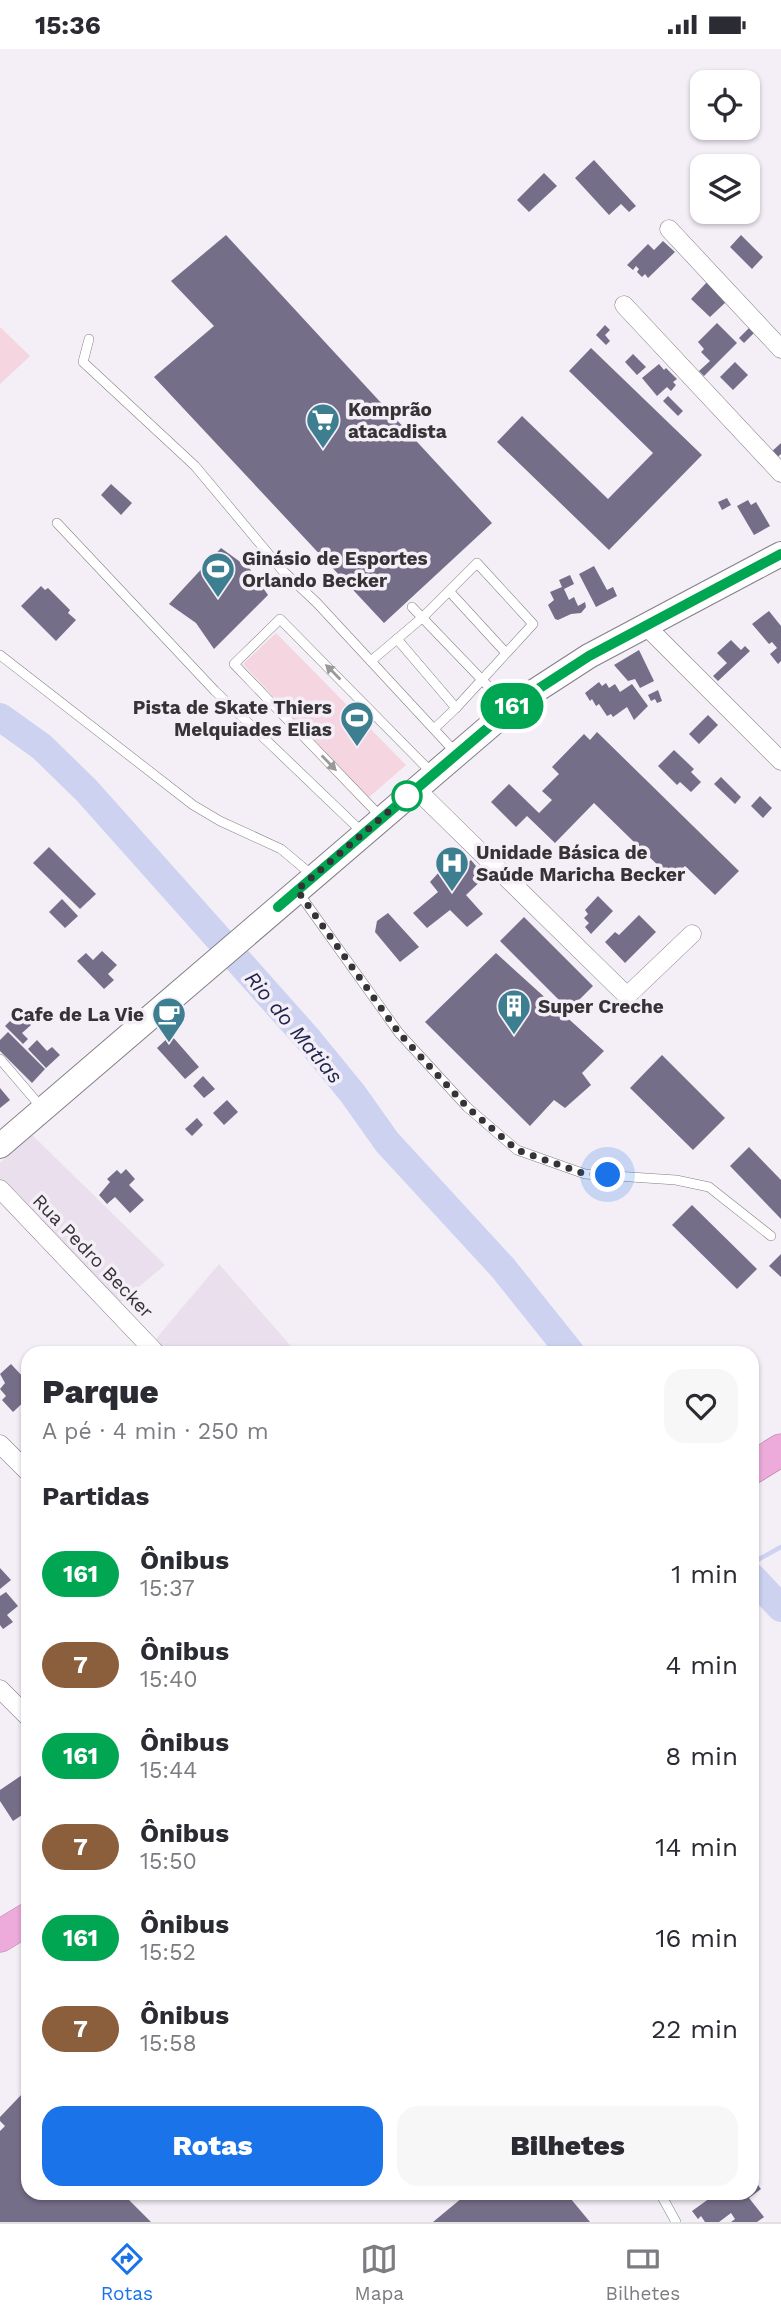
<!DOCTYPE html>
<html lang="pt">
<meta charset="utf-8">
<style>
:root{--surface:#fff;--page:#f7f7f7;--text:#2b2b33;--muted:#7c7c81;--line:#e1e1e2;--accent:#1a73e8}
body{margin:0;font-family:"Work Sans",sans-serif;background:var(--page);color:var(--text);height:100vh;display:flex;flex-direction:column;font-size:26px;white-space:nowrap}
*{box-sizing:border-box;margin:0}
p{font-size:23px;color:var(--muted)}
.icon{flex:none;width:38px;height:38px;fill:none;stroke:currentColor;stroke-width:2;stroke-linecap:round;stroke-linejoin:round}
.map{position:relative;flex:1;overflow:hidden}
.details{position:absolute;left:21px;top:1297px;width:738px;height:854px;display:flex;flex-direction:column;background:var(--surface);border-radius:21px;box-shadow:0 2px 5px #0004}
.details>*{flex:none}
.badge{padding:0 14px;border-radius:23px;font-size:24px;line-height:46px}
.controls{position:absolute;left:690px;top:21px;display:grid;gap:14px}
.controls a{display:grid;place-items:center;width:70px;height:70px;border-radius:14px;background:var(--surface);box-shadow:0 2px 5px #0004;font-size:35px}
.you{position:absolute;width:35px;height:35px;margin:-18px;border:5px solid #fff;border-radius:50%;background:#1a73e8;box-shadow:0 0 0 10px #1a73e833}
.map>.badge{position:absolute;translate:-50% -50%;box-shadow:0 0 0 4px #fff}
h2{padding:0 21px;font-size:26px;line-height:63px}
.round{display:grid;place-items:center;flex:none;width:74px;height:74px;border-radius:21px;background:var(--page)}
.head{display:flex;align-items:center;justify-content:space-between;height:119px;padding:0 21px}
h1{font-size:33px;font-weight:800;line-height:52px}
.button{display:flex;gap:14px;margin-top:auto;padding:14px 21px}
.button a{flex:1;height:80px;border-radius:21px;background:var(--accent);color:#fff;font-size:28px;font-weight:800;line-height:80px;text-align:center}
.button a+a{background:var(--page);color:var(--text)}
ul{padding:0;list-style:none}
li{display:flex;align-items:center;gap:21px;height:91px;padding:0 21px}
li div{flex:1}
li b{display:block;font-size:26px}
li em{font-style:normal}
li .badge{min-width:77px;font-weight:700;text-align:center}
.status{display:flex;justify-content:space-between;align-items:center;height:49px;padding:0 35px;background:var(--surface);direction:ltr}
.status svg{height:19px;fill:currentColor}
.tabs{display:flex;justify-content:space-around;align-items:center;height:98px;border-top:2px solid var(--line);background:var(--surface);font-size:19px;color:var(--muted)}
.tabs a{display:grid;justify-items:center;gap:4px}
.tabs .current{color:var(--accent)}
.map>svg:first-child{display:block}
</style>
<div class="status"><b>15:36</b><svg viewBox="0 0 49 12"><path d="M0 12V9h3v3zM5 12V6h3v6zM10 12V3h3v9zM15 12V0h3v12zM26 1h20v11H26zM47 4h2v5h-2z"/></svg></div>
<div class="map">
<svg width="781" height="2173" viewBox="0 0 781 2173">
<rect width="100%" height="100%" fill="#f4eef6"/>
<g fill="#e9dfed">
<path d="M32,1086l133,130 -47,39 -118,-123v-18z"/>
<path d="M219,1215l78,89h-129l-13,-13z"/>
</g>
<g fill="#f5d5df">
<path d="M0,278l30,29 -30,28z"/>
<path d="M276,584l130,132 -38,33 -125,-134z"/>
</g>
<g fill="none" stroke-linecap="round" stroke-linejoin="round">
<path stroke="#ccd2ef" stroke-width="4.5" d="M752,1514l29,-16"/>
<g stroke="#ccd2ef" stroke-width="28">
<path d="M0,668l42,30 45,44 221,248 45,55 34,48 116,126 68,85"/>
<path d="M752,1528l29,31"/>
</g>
</g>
<g fill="#756e88">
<path d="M594,111l42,46 -7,6 -8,-8 -12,11 -34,-37z"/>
<path d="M544,124l13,13 -28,26 -12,-12z"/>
<path d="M226,186l266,288 -108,100 -230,-246 60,-51 -43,-45z"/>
<path d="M741,186l22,22 -11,12 -22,-22z"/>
<path d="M663,192l12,11 -27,26 -3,-4 -3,3 -5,-5 2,-3 -3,-3 -3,4 -6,-5 21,-21 6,6z"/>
<path d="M707,233l20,19 -17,16 -19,-18z"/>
<path d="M717,274l20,20 -33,33 -5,-5 11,-10 -9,-9 3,-3 -6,-7z"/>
<path d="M605,276l5,5 -5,5 5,6 -4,4 -10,-10z"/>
<path d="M750,278l5,5 -11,11 -5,-5z"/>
<path d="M591,299l111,107 -93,95 -112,-108 25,-26 86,83 45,-46 -84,-82z"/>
<path d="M633,305l13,13 -9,8 -12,-13z"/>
<path d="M735,313l13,13 -15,15 -13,-13z"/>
<path d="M659,315l5,6 2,-2 11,11 -4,3 3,3 -5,6 -4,-4 -10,9 -15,-18z"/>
<path d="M668,347l15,15 -5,5 -15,-15z"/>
<path d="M781,394v11l-7,6 -5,-6z"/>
<path d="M111,435l21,19 -11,12 -20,-20z"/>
<path d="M727,449l4,7 -9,5 -4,-8z"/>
<path d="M748,451l3,5 5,-3 14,24 -16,9 -17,-29z"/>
<path d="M221,499l29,21 18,26 -54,54 -18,-26 -27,-19z"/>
<path d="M594,517l13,24 6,-3 4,9 -21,11 -17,-33z"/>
<path d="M570,526l4,9 -10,5 5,11 5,-3 4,9 7,-4 1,5 -5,6 -10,1 -13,6 -3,-1 -7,-14 6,-5 -4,-8 12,-5 -3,-7z"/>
<path d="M41,537l4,4 3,-2 22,22 -2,3 8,7 -20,21 -35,-35z"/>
<path d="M769,562l12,15v35l-3,3 -8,-10 7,-6 -5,-6 -3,2 -17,-20z"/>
<path d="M731,591l10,10 4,-4 5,5 -32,30 -5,-5 14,-13 -10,-10z"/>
<path d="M639,601l15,31 -14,7 -5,-9 -7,2 -14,-16z"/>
<path d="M599,633l3,4 4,-3 3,5 6,-4 5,8 12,-8 16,22 -14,14 -7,-13 -14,10 -2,-3 -4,2 -8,-12 -3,2 -4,-7 -2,2 -5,-8z"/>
<path d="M658,641l4,11 -5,2 -2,-4 -4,2 -3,-6z"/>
<path d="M708,666l10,10 -19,19 -10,-10z"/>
<path d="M597,683l142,139 -24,24 -30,-29 -13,13 -78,-76 -39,40 -28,-27 -11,11 -25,-25 18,-18 30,29 13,-13 -10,-9 17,-17 -7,-7 32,-33 6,6z"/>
<path d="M674,701l20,19 -3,3 10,10 -10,10 -11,-10 -3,3 -19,-19z"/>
<path d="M721,728l20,20 -6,7 -21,-20z"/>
<path d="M760,747l12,12 -9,10 -12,-12z"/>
<path d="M49,798l47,47 -16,15 -47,-46z"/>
<path d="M471,811l14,17 -19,18 17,19 -16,13 -17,-17 -23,18 -14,-15 25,-21 -8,-10 11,-12 10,8z"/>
<path d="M598,847l15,15 -22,23 -6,-7 4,-4 -5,-5 4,-4 -3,-4z"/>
<path d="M62,850l16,17 -13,12 -16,-16z"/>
<path d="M388,864l31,34 -19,15 -25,-30 2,-11z"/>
<path d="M639,866l17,17 -31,31 -20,-21 10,-10 4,3z"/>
<path d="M524,868l69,69 -24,24 -69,-69z"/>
<path d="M102,902l15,14 -9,9 6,6 -10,9 -27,-28 9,-8 7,7z"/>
<path d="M496,904l108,98 -22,22 9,12 -26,23 -11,-8 -24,26 -105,-104z"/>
<path d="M18,964l13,12 -9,8 6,6 -5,5 -18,-18z"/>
<path d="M8,983l37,37 -13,14 -32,-32v-11z"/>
<path d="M171,986l28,32 -14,12 -28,-31z"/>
<path d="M37,991l10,11 5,-4 8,8 -14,13 -18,-19z"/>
<path d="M662,1006l63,63 -32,32 -63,-62z"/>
<path d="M203,1027l12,13 -11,9 -11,-12z"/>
<path d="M0,1039l10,12 -10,8z"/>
<path d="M227,1051l11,12 -14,13 -11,-12z"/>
<path d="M197,1069l6,7 -11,11 -7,-7z"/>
<path d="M749,1098l32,33v39l-51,-53z"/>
<path d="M126,1120l9,10 -6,6 15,15 -14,13 -15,-16 -8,7 -8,-9 11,-13 -3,-3 10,-9 4,4z"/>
<path d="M692,1156l65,64 -20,20 -65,-64z"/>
<path d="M781,1205v23l-12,-11z"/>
<path d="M11,1315l13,14 -2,3 6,6v11l-15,14 -11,-12 4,-4 -6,-7 5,-6 -5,-9z"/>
<path d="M0,1519l11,12 -11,9z"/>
<path d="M6,1543l12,14 -11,9 6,7 -10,7 -3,-4v-29z"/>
<path d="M28,1722v28l-5,3 5,9 -15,10 -13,-20v-11z"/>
<path d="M22,2045l6,6v93h94l29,29h-151v-91l5,-5 -5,-5v-4z"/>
<path d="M752,2128l9,12 -12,9 15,19 -7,5h-26l4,-3 -4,-6 -12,9h-14l-4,-6 -3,3 -6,-8 25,-18 4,5 7,-5h24z"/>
<path d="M468,2144h98l24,29h-157z"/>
</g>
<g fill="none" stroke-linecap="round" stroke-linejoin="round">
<g stroke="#847f86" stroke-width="10">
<g id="lane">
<path d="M89,290l-6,23 112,104 87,104 35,33 139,150"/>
<path d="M57,474l158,168 147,141"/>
<path d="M450,543l56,61"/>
<path d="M412,558l96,100"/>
<path d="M397,590l59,69 -21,20"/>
<path d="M0,606l193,150 27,16 61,28 31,26"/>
<path d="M371,612l52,-44 54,-54 56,61 -77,84"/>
<path d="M380,767l-146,-152 46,-45 151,153"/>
<path d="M298,843l101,141 68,74 50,43 68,24 91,6 33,7 62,49"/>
<path d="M0,1010l42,49"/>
<path d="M660,2144l16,29"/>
</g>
</g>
<g stroke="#847f86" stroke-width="19">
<g id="street">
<path d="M669,180l112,120"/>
<path d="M624,256l157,168"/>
<path d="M646,577l135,135"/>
<path d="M415,739l212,208 65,-62"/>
<path d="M0,1140l156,164"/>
<path d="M0,1395l28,28"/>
<path d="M0,1640l28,28"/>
</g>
</g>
<g stroke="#847f86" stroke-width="26">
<path id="secondary" d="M0,1097l518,-444 71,-46 192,-102"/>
</g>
<g stroke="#ad81a2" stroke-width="33">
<g id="highway">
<path d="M752,1419l29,-18"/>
<path d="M0,1887l28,-17"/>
</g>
</g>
<use href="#lane" stroke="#fff" stroke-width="9"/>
<use href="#street" stroke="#fff" stroke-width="18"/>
<use href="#secondary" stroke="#fff" stroke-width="24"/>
<use href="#highway" stroke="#edabdc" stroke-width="32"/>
</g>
<defs><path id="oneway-solid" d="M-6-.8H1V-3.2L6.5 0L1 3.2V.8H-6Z" transform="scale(1.75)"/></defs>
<g fill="#9a999a">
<use href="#oneway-solid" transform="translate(333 623) rotate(-135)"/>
<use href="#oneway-solid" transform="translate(329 714) rotate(46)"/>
</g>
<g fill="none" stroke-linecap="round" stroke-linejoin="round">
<g stroke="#fff" stroke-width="16">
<path id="line" d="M278,858l240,-205 71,-46 192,-102"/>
</g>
<use href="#line" stroke="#00a651" stroke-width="10"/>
<path stroke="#363336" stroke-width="7" stroke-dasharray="0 12.6" d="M407,747l-110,94 102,143 68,74 50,43 68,24 23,1"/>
</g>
<defs>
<g id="supermarket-pin" transform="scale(1.75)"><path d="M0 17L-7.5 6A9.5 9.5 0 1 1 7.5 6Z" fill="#3d7f90" stroke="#f4eef6"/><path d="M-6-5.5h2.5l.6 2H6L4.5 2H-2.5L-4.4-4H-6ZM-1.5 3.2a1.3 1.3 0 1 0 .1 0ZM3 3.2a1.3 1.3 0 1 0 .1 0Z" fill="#fff"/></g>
<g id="stadium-pin" transform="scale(1.75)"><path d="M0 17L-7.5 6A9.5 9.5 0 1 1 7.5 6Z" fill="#3d7f90" stroke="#f4eef6"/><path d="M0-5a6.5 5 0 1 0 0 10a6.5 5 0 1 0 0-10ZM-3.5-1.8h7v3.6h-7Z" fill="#fff"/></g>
<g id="hospital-pin" transform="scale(1.75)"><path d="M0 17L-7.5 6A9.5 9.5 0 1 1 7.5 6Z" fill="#3d7f90" stroke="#f4eef6"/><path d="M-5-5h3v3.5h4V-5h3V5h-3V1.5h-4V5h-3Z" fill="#fff"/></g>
<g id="building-pin" transform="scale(1.75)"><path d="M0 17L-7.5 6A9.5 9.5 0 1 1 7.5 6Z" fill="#3d7f90" stroke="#f4eef6"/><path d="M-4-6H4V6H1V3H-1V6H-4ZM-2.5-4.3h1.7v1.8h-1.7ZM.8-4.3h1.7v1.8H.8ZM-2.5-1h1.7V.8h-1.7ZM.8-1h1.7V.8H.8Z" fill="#fff"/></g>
<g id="cafe-pin" transform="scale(1.75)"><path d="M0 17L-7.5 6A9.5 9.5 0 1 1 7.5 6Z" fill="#3d7f90" stroke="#f4eef6"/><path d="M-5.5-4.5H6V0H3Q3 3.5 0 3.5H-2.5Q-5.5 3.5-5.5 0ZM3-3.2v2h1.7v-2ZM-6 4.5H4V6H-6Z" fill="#fff"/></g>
</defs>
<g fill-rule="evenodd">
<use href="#supermarket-pin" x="323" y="371"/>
<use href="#stadium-pin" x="218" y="520"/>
<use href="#stadium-pin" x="357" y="669"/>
<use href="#hospital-pin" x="452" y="814"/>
<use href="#building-pin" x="514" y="957"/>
<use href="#cafe-pin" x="169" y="965"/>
</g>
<circle fill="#fff" stroke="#00a651" stroke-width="3.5" cx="407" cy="747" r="14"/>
<g text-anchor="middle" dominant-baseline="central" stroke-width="7" stroke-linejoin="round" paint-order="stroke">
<g font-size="19" font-weight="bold" fill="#363336" stroke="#f4eef6" text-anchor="start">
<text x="348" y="360">Komprão<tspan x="348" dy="22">atacadista</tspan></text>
<text x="242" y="509">Ginásio de Esportes<tspan x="242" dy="22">Orlando Becker</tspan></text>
<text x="332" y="658" text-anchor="end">Pista de Skate Thiers<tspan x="332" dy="22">Melquiades Elias</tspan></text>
<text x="476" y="803">Unidade Básica de<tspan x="476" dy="22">Saúde Maricha Becker</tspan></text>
<text x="538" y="957">Super Creche</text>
<text x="144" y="965" text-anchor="end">Cafe de La Vie</text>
</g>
<g font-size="19" fill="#363336" stroke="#f4eef6">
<text transform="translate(93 1207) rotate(46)">Rua Pedro Becker</text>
</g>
<g font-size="21" font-style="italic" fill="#22264d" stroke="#f4eef6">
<text transform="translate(294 978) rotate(50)">Rio do Matias</text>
</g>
</g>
</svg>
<div class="controls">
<a><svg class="icon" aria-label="locate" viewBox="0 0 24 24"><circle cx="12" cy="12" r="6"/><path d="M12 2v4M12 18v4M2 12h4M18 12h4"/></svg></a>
<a><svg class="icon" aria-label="layers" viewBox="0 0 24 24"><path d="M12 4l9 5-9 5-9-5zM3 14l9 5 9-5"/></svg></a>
</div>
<div class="you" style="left:608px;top:1126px"></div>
<b class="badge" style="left:512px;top:657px;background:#00a651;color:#fff">161</b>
<section class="details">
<div class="head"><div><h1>Parque</h1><p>A pé · 4 min · 250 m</p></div><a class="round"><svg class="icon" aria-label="heart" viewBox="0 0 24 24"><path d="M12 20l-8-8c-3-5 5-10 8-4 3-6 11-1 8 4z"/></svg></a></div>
<h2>Partidas</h2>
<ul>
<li><span class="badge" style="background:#00a651;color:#fff">161</span><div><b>Ônibus</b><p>15:37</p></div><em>1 min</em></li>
<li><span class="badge" style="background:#8b5e3c;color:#fff">7</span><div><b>Ônibus</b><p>15:40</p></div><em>4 min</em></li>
<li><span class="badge" style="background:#00a651;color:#fff">161</span><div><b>Ônibus</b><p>15:44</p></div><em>8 min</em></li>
<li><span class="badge" style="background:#8b5e3c;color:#fff">7</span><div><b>Ônibus</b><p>15:50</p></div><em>14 min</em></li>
<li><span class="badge" style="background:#00a651;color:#fff">161</span><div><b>Ônibus</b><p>15:52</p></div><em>16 min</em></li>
<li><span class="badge" style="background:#8b5e3c;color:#fff">7</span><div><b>Ônibus</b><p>15:58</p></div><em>22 min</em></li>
</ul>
<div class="button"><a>Rotas</a><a>Bilhetes</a></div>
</section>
</div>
<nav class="tabs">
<a class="current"><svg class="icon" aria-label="directions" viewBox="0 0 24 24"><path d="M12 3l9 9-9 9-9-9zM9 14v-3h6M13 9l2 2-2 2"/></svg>Rotas</a>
<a><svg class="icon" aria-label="map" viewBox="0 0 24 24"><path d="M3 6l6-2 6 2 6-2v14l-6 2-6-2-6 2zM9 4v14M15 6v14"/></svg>Mapa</a>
<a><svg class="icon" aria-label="tickets" viewBox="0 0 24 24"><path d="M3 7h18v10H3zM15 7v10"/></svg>Bilhetes</a>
</nav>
